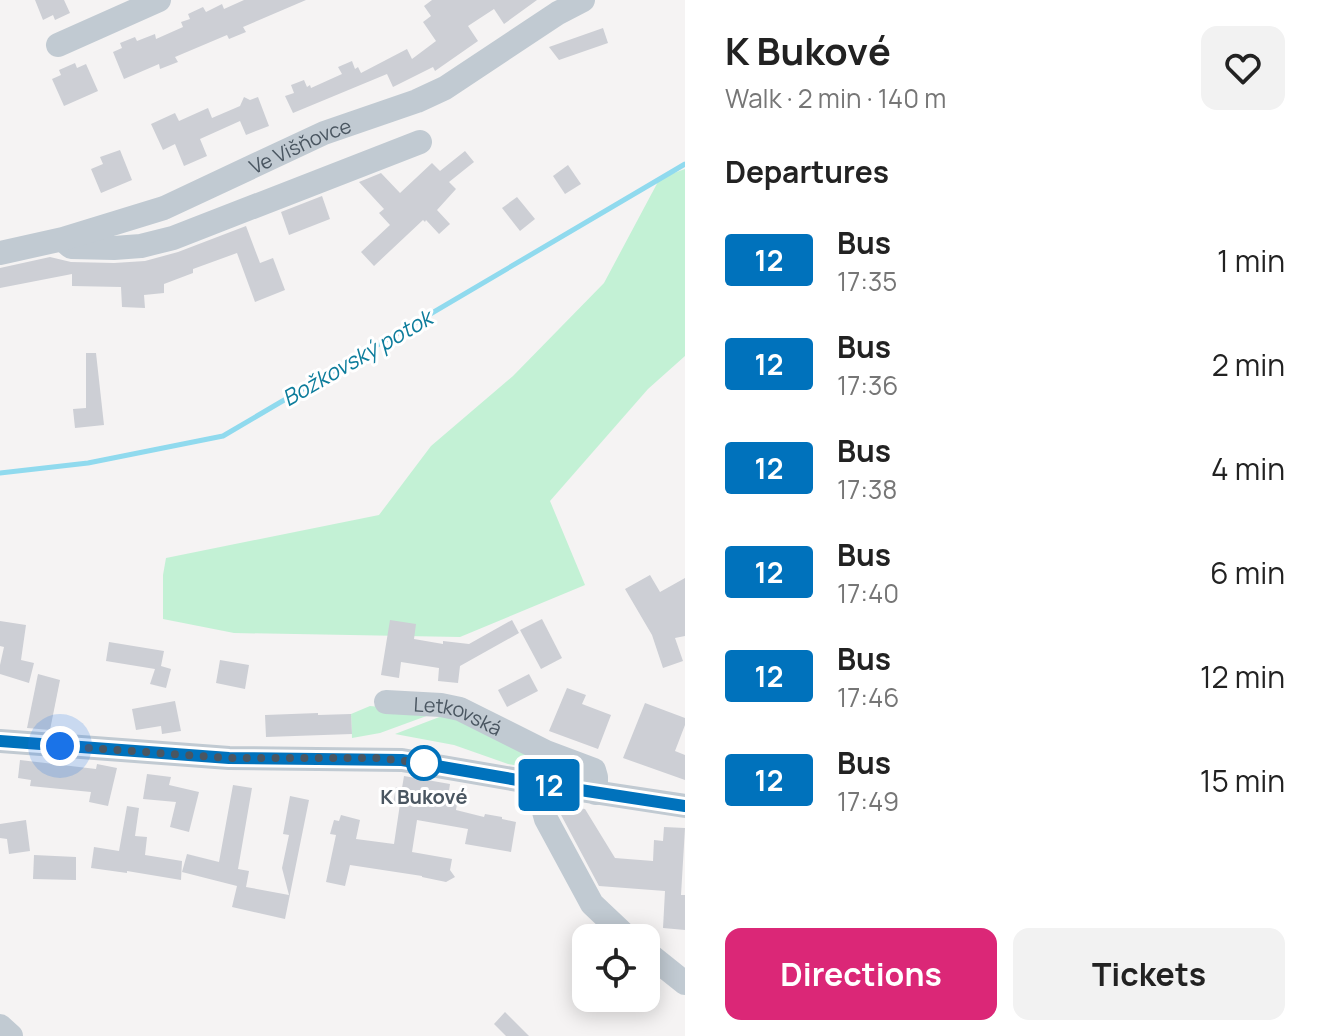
<!DOCTYPE html>
<meta charset="utf-8">
<style>
:root{--surface:#fff;--page:#f2f2f2;--text:#222;--muted:#767676;--accent:#db2777}
body{margin:0;font-family:Manrope,sans-serif;background:var(--page);color:var(--text);height:100vh;display:flex;flex-direction:column;font-size:30px;white-space:nowrap}
*{box-sizing:border-box;margin:0}
p{font-size:26px;color:var(--muted)}
.icon{flex:none;width:44px;height:44px;fill:none;stroke:currentColor;stroke-width:2;stroke-linecap:round;stroke-linejoin:round}
.map{position:relative;flex:1;overflow:hidden}
.panel{display:flex;flex-direction:column;background:var(--surface);width:640px}
.panel>*{flex:none}
.badge{padding:0 16px;border-radius:6px;font-size:28px;line-height:52px}
.buttons{position:absolute;left:572px;top:924px;display:grid;gap:16px}
.buttons a{display:grid;place-items:center;width:88px;height:88px;border-radius:16px;background:var(--surface);box-shadow:0 4px 20px #0003;font-size:40px}
.you{position:absolute;width:40px;height:40px;margin:-20px;border:6px solid #fff;border-radius:50%;background:#1a73e8;box-shadow:0 0 0 12px #1a73e833}
.map>.badge{position:absolute;translate:-50% -50%;box-shadow:0 0 0 4px #fff}
h2{padding:0 40px;font-size:30px;line-height:72px}
.round{display:grid;place-items:center;flex:none;width:84px;height:84px;border-radius:16px;background:var(--page)}
.summary{display:flex;align-items:center;justify-content:space-between;height:136px;padding:0 40px}
h1{font-size:38px;font-weight:700;line-height:60px}
.button{display:flex;gap:16px;margin-top:auto;padding:16px 40px}
.button a{flex:1;height:92px;border-radius:16px;background:var(--accent);color:#fff;font-size:32px;font-weight:700;line-height:92px;text-align:center}
.button a+a{background:var(--page);color:var(--text)}
ul{padding:0;list-style:none}
li{display:flex;align-items:center;gap:24px;height:104px;padding:0 40px}
li div{flex:1}
li b{display:block;font-size:30px}
li em{font-style:normal}
li .badge{min-width:88px;font-weight:700;text-align:center}
main{display:flex;flex:1;min-height:0}
.map>svg:first-child{display:block}
</style>
<main>
<div class="map">
<svg width="685" height="1036" viewBox="0 0 685 1036">
<rect width="100%" height="100%" fill="#f5f3f3"/>
<g fill="#c3f1d5">
<path d="M685,169v187l-37,33 -98,112 35,84 -125,52 -226,-4 -71,-14v-44l3,-17 213,-43 52,-69 82,-70 91,-93 56,-105z"/>
<path d="M370,706l62,6v2l-52,19 -28,5 -1,-24z"/>
<path d="M444,713l143,65 -79,-14 -54,-19 -59,-11 47,-18z"/>
</g>
<g fill="none" stroke-linecap="round" stroke-linejoin="round">
<path stroke="#90daee" stroke-width="5" d="M0,473l88,-10 135,-27 462,-272"/>
</g>
<g fill="#cdcfd5">
<path d="M35,0h29l6,13 -15,7 -2,-5 -10,5z"/>
<path d="M244,0h62l-63,27 3,5 -17,7 -2,-4 -52,22 3,5 -18,7 -1,-5 -35,15 -11,-27 9,-4 -2,-5 15,-6 2,4 18,-7 1,5 27,-12 -2,-5 9,-3 -2,-5 15,-7 3,5 16,-8 2,5z"/>
<path d="M432,0h105l-33,24 -10,-15 -26,17 10,15 -43,30 -2,-4 -40,20 -6,-13 -94,39 -8,-17 9,-3 -3,-8 13,-5 3,7 3,-2 1,3 31,-14 -4,-7 14,-6 3,8 3,-2 3,6 46,-24 5,10 24,-18 -13,-19 8,-6 -7,-10z"/>
<path d="M603,28l5,15 -49,17 -10,-13z"/>
<path d="M75,63l2,5 9,-4 12,27 -34,15 -12,-27 9,-4 -2,-5z"/>
<path d="M244,97l6,3 8,-3 11,29 -23,9 -6,-14 -40,18 7,17 -23,10 -9,-22 -12,6 -12,-26 24,-11 4,8 29,-13 4,10 28,-12z"/>
<path d="M120,150l12,30 -31,13 -10,-24 12,-5 -3,-7z"/>
<path d="M465,151l9,11 -25,20 7,7 -19,21 13,14 -11,10 -13,-14 -1,2 -2,-2 -49,46 -13,-14 29,-27 -11,-12 5,-4 -25,-27 22,-9 19,20 32,-30 8,8z"/>
<path d="M568,165l13,19 -16,10 -12,-18z"/>
<path d="M322,196l8,23 -41,16 -8,-23z"/>
<path d="M517,197l18,22 -15,12 -18,-23z"/>
<path d="M246,226l14,37 13,-5 12,32 -30,12 -18,-49 -44,16v4l-29,11v9l-20,2 1,13 -23,-1 -1,-20 -49,-1v-12l-72,14v-20l50,-11 21,5 43,1 31,-2 33,-9z"/>
<path d="M86,353h10l8,72 -29,3 -2,-19 13,-1z"/>
<path d="M650,575l10,17 25,-14v58l-10,2 8,23 -20,7 -11,-33 -27,-46z"/>
<path d="M542,619l20,39 -21,11 -21,-39z"/>
<path d="M390,620l26,4 -2,15 29,5v-3l26,3 43,-24 7,13 -59,33 -2,17 -20,-2 1,-13 -38,-6 -2,16 -18,-3z"/>
<path d="M0,621l26,4 -5,35 13,3 -5,20 -29,-9v-9l4,-18 -4,-1z"/>
<path d="M109,642l55,9 -3,15 10,3 -5,19 -16,-4 5,-15 -49,-8z"/>
<path d="M220,660l29,5 -4,24 -29,-6z"/>
<path d="M38,674l22,6 -10,50 -23,-2z"/>
<path d="M529,674l9,17 -31,16 -9,-17z"/>
<path d="M567,688l19,7 -4,9 29,11 -13,34 -49,-18z"/>
<path d="M175,701l6,30 -19,3 -1,-8 -25,4 -4,-21z"/>
<path d="M645,703l40,15v7l-10,26 10,4v25l-62,-22z"/>
<path d="M318,713v2l33,-1 1,20 -86,3 -1,-22z"/>
<path d="M20,760l76,9 1,-5 20,4 -9,38 -19,-4 2,-10 -61,-6 1,-6 -13,-2z"/>
<path d="M147,774l24,3 -2,8 30,7 -10,40 -19,-5 6,-25 -33,-3z"/>
<path d="M404,776l46,8 -2,13 10,1 -2,12 28,7 1,-3 17,3v2l14,3 -5,30 -46,-8 3,-15 -51,-9 -5,32 40,7 -2,11 5,7 -9,5 -24,-5v-1l-72,-11 -5,21 -19,-4 10,-47 -6,-1 4,-14 5,1 2,-6 19,5 -4,19 38,5 6,-40 -7,-1 3,-16 6,1z"/>
<path d="M233,785l19,3 -14,81 11,2 -3,16 43,8 -7,-27 7,-33 -6,-1 7,-38 19,4 -24,119 -53,-12 5,-21 -55,-14 5,-18 32,8z"/>
<path d="M127,806l12,2 -4,28 12,1 -2,18 37,6 -1,19 -54,-9v2l-36,-5 3,-21 25,4z"/>
<path d="M567,806l18,3 30,49 38,3 1,-21 9,1 1,-14 21,1 -4,67h4v35l-22,-2 2,-37 -66,-5 -39,-73 -1,-2z"/>
<path d="M26,820l4,31 -21,3 -2,-15 -7,-1v-14z"/>
<path d="M34,855l42,2v23l-43,-1z"/>
<path d="M505,1012l24,24h-23l-12,-12z"/>
</g>
<g fill="none" stroke-linecap="round" stroke-linejoin="round">
<g stroke="#c1cad2" stroke-width="24">
<path d="M58,45l101,-45"/>
<path d="M64,241l7,6 43,1 27,-2 32,-8 247,-96"/>
<path id="s1" d="M0,253l63,-14 101,-31 160,-75 93,-32 28,-13 113,-75 25,-13"/>
<path id="s2" d="M386,702l55,3 19,4 86,43 48,18 2,7v16"/>
<path d="M0,741l229,17 173,2 139,24 144,22"/>
<path d="M541,784l2,24 3,11 46,85 36,34"/>
<path d="M646,952l39,31"/>
<path d="M0,1026l11,10"/>
</g>
</g>
<g fill="none" stroke-linecap="round" stroke-linejoin="round">
<g stroke="#fff" stroke-width="18">
<path id="line" d="M0,741l229,17 173,2 139,24 144,22"/>
</g>
<use href="#line" stroke="#0072bc" stroke-width="12"/>
<path stroke="#4a5661" stroke-width="8" stroke-dasharray="0 14.4" d="M60,746l169,12h149l46,5"/>
</g>
<circle fill="#fff" stroke="#0072bc" stroke-width="4" cx="424" cy="763" r="16"/>
<g text-anchor="middle" dominant-baseline="central" stroke-width="6" stroke-linejoin="round" paint-order="stroke">
<g font-size="20" fill="#4a5661" stroke="#fff">
<text stroke="none"><textPath href="#s1" startOffset="320">Ve Višňovce</textPath></text>
<text stroke="none"><textPath href="#s2" startOffset="74">Letkovská</textPath></text>
</g>
<g font-size="20" font-weight="bold" fill="#4a5661" stroke="#fff">
<text x="424" y="796">K Bukové</text>
</g>
<g font-size="22" font-style="italic" fill="#0c7c9b" stroke="#fff">
<text transform="translate(357 358) rotate(-30)">Božkovský potok</text>
</g>
</g>
</svg>
<div class="buttons">
<a><svg class="icon" aria-label="locate" viewBox="0 0 24 24"><circle cx="12" cy="12" r="6"/><path d="M12 2v4M12 18v4M2 12h4M18 12h4"/></svg></a>
</div>
<div class="you" style="left:60px;top:746px"></div>
<b class="badge" style="left:549px;top:785px;background:#0072bc;color:#fff">12</b>
</div>
<section class="panel">
<div class="summary"><div><h1>K Bukové</h1><p>Walk · 2 min · 140 m</p></div><a class="round"><svg class="icon" aria-label="heart" viewBox="0 0 24 24"><path d="M12 20l-8-8c-3-5 5-10 8-4 3-6 11-1 8 4z"/></svg></a></div>
<h2>Departures</h2>
<ul>
<li><span class="badge" style="background:#0072bc;color:#fff">12</span><div><b>Bus</b><p>17:35</p></div><em>1 min</em></li>
<li><span class="badge" style="background:#0072bc;color:#fff">12</span><div><b>Bus</b><p>17:36</p></div><em>2 min</em></li>
<li><span class="badge" style="background:#0072bc;color:#fff">12</span><div><b>Bus</b><p>17:38</p></div><em>4 min</em></li>
<li><span class="badge" style="background:#0072bc;color:#fff">12</span><div><b>Bus</b><p>17:40</p></div><em>6 min</em></li>
<li><span class="badge" style="background:#0072bc;color:#fff">12</span><div><b>Bus</b><p>17:46</p></div><em>12 min</em></li>
<li><span class="badge" style="background:#0072bc;color:#fff">12</span><div><b>Bus</b><p>17:49</p></div><em>15 min</em></li>
</ul>
<div class="button"><a>Directions</a><a>Tickets</a></div>
</section>
</main>
